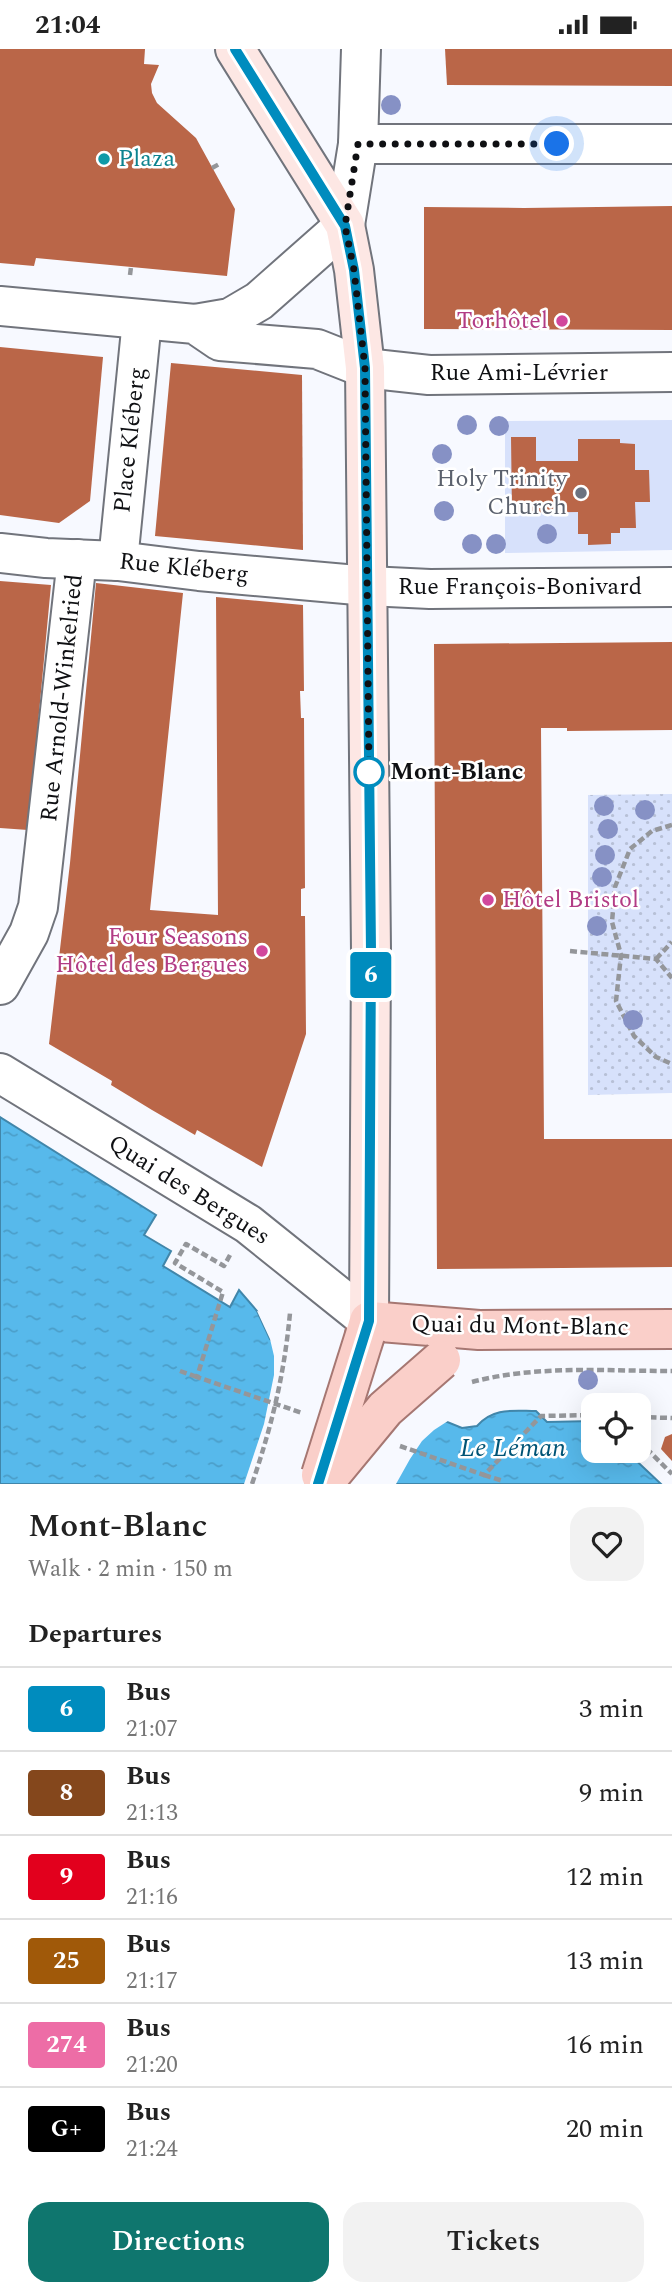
<!DOCTYPE html>
<meta charset="utf-8">
<style>
:root{--surface:#fff;--page:#f2f2f2;--text:#222;--muted:#767676;--line:#e0e0e0;--accent:#0f766e}
body{margin:0;font-family:Spectral,serif;background:var(--page);color:var(--text);height:100vh;display:flex;flex-direction:column;font-size:26px;white-space:nowrap}
*{box-sizing:border-box;margin:0}
p{font-size:23px;color:var(--muted)}
.icon{flex:none;width:38px;height:38px;fill:none;stroke:currentColor;stroke-width:2;stroke-linecap:round;stroke-linejoin:round}
.map{position:relative;height:1435px;overflow:hidden}
.side{display:flex;flex-direction:column;background:var(--surface);flex:1}
.side>*{flex:none}
.badge{padding:0 14px;border-radius:5px;font-size:24px;line-height:46px}
.controls{position:absolute;left:581px;top:1344px;display:grid;gap:14px}
.controls a{display:grid;place-items:center;width:70px;height:70px;border-radius:14px;background:var(--surface);box-shadow:0 7px 28px #0002;font-size:35px}
.you{position:absolute;width:35px;height:35px;margin:-18px;border:5px solid #fff;border-radius:50%;background:#1a73e8;box-shadow:0 0 0 10px #1a73e833}
.map>.badge{position:absolute;translate:-50% -50%;box-shadow:0 0 0 4px #fff}
h2{padding:0 28px;font-size:26px;line-height:63px}
.round{display:grid;place-items:center;flex:none;width:74px;height:74px;border-radius:21px;background:var(--page)}
.head{display:flex;align-items:center;justify-content:space-between;height:119px;padding:0 28px}
h1{font-size:33px;font-weight:600;line-height:52px}
.action{display:flex;gap:14px;margin-top:auto;padding:14px 28px}
.action a{flex:1;height:80px;border-radius:21px;background:var(--accent);color:#fff;font-size:28px;font-weight:600;line-height:80px;text-align:center}
.action a+a{background:var(--page);color:var(--text)}
ul{padding:0;list-style:none}
li{display:flex;align-items:center;gap:21px;height:84px;padding:0 28px;border-top:2px solid var(--line)}
li div{flex:1}
li b{display:block;font-size:26px}
li em{font-style:normal}
li .badge{min-width:77px;font-weight:700;text-align:center}
.status{display:flex;justify-content:space-between;align-items:center;height:49px;padding:0 35px;background:var(--surface);direction:ltr}
.status svg{height:19px;fill:currentColor}
.map>svg:first-child{display:block}
</style>
<div class="status"><b>21:04</b><svg viewBox="0 0 49 12"><path d="M0 12V9h3v3zM5 12V6h3v6zM10 12V3h3v9zM15 12V0h3v12zM26 1h20v11H26zM47 4h2v5h-2z"/></svg></div>
<div class="map">
<svg width="672" height="1435" viewBox="0 0 672 1435">
<defs>
<pattern id="park-dots" width="8" height="8" patternUnits="userSpaceOnUse" patternTransform="scale(1.75)"><rect width="8" height="8" fill="#d7e1fb"/><path d="M2 2h.1M6 6h.1" fill="none" stroke="#b7c0d6" stroke-width="1.8" stroke-linecap="round"/></pattern>
<pattern id="water-ripples" width="26" height="14" patternUnits="userSpaceOnUse" patternTransform="scale(1.75)"><rect width="26" height="14" fill="#57b9eb"/><path d="M2 4q2-2 4 0t4 0M15 11q2-2 4 0t4 0" fill="none" stroke="#4b9ec9"/></pattern>
</defs>
<rect width="100%" height="100%" fill="#f7f9ff"/>
<path fill="#d7e1fb" d="M672,371v130l-167,3v-132z"/>
<path fill="url(#park-dots)" d="M672,745v299l-84,2v-300z"/>
<path fill="url(#water-ripples)" stroke="#4186aa" stroke-width="2" d="M0,1068l156,98 -12,20 27,16 -8,15 67,41 9,-17 18,21 13,28 34,25 158,64 15,-2c16,-19 37,-15 59,-15l11,11 46,-1v30h33l35,33h-661z"/>
<path fill="#f7f9ff" d="M257,1262l4,1 12,25 33,24 145,58 -17,11 -12,11 -12,18 -14,25h-152l20,-60 10,-49v-19l-4,-17z"/>
<g fill="#ba6648">
<path d="M0,0h145l-1,15 15,1 -8,19 1,9 5,10 39,35 39,71 -8,67 -191,-18 -2,8 -34,-3z"/>
<path d="M445,0h227v37l-225,-1z"/>
<path d="M672,157v124l-248,-1v-122l100,1z"/>
<path d="M0,298l103,10 -13,144 -31,22 -59,-8z"/>
<path d="M171,314l131,12 1,175 -148,-14z"/>
<path d="M511,388h25v24h42v-22h42v4l15,1v26h14l1,32h-15l1,26h-16v5h-9v11l-23,1v-11h-10v-22l-66,1z"/>
<path d="M0,532l51,4 -23,245 -28,-2z"/>
<path d="M96,534l87,10 -33,317 68,5 -2,-318 87,8 1,86h-4l1,27h3l1,170 -4,1v27h4l1,118 -44,133 -65,-37 -2,5 -43,-25 -41,-25 1,-4 -63,-37 21,-181z"/>
<path d="M672,593v88l-105,1v-3h-26l3,411h128v128l-235,2 -3,-625z"/>
<path d="M672,1385v27l-11,-12 4,-12z"/>
</g>
<g fill="none" stroke-linecap="round" stroke-linejoin="round">
<g stroke="#71747c" stroke-width="42">
<g id="minor">
<path d="M358,95h314"/>
<path d="M0,257l195,18 25,17 97,8 48,19"/>
<path d="M195,275l35,-6 29,-17 86,-76 13,-81 3,-95"/>
<path d="M0,504l46,5 72,3 81,10 169,15"/>
<path d="M118,512l24,-241"/>
<path d="M0,936l29,-52 9,-26 39,-348"/>
<path d="M0,1024l248,151 121,97"/>
</g>
</g>
<g stroke="#71747c" stroke-width="42">
<g id="tertiary">
<path d="M365,319l64,7 243,-3"/>
<path d="M368,537l62,3 242,-2"/>
</g>
</g>
<g stroke="#71747c" stroke-width="42">
<path id="secondary" d="M235,0l110,176 9,45 11,98 6,583 -2,370"/>
</g>
<g stroke="#a67772" stroke-width="42">
<path id="primary" d="M365,1286l4,-14 110,9 193,-1"/>
</g>
<g stroke="#94969a" stroke-width="4.5" stroke-dasharray="7 3.5" stroke-linecap="butt">
<path d="M212,119l9,-5"/>
<path d="M130,226l1,-8"/>
<path d="M672,776l-20,6 -22,18 -15,38 -3,35 9,33 -5,46 18,35 22,21 16,7"/>
<path d="M570,902l86,8 16,19"/>
<path d="M656,910l16,-17"/>
<path d="M230,1206l-6,11 -38,-22 -11,19 48,29 -26,85 105,36"/>
<path d="M180,1322l17,6"/>
<path d="M472,1333c64,-17 134,-11 200,-11"/>
<path d="M639,1368l33,1"/>
<path d="M639,1392l33,33"/>
<path d="M400,1397l84,29 57,-59 52,-1"/>
<path d="M484,1426l19,6"/>
</g>
<use href="#minor" stroke="#fff" stroke-width="38"/>
<use href="#tertiary" stroke="#fff" stroke-width="38"/>
<use href="#secondary" stroke="#fde7e4" stroke-width="38"/>
<use href="#primary" stroke="#facfc9" stroke-width="38"/>
<g stroke="#a67772" stroke-width="42" stroke-linecap="butt">
<g id="primary-bridge">
<path d="M321,1426l44,-140"/>
<path d="M323,1435l62,-75 56,-49"/>
</g>
</g>
<path stroke="#94969a" stroke-width="4.5" stroke-dasharray="7 3.5" stroke-linecap="butt" d="M252,1435c20,-59 32,-108 38,-171"/>
<use href="#primary-bridge" stroke="#facfc9" stroke-width="38"/>
</g>
<g fill="#8691c5">
<circle cx="391" cy="56" r="10"/>
<circle cx="467" cy="376" r="10"/>
<circle cx="499" cy="377" r="10"/>
<circle cx="442" cy="405" r="10"/>
<circle cx="444" cy="462" r="10"/>
<circle cx="547" cy="485" r="10"/>
<circle cx="472" cy="495" r="10"/>
<circle cx="496" cy="495" r="10"/>
<circle cx="604" cy="757" r="10"/>
<circle cx="645" cy="761" r="10"/>
<circle cx="608" cy="780" r="10"/>
<circle cx="605" cy="806" r="10"/>
<circle cx="602" cy="828" r="10"/>
<circle cx="597" cy="877" r="10"/>
<circle cx="633" cy="971" r="10"/>
<circle cx="588" cy="1331" r="10"/>
</g>
<g fill="none" stroke-linecap="round" stroke-linejoin="round">
<g stroke="#fff" stroke-width="16">
<path id="line" d="M235,0l110,177 9,44 11,98 6,583 -2,370 -51,163"/>
</g>
<use href="#line" stroke="#008cbe" stroke-width="10"/>
<path stroke="#0f1013" stroke-width="7" stroke-dasharray="0 12.6" d="M369,723l-4,-404 -11,-98 -9,-44 13,-82h199"/>
</g>
<circle fill="#0f9aa8" stroke="#fff" stroke-width="2.5" cx="104" cy="110" r="7"/>
<g fill="#d1479c" stroke="#fff" stroke-width="2.5">
<circle cx="562" cy="272" r="7"/>
<circle cx="488" cy="851" r="7"/>
<circle cx="262" cy="902" r="7"/>
</g>
<circle fill="#6b7280" stroke="#fff" stroke-width="2.5" cx="581" cy="444" r="7"/>
<circle fill="#fff" stroke="#008cbe" stroke-width="3.5" cx="369" cy="723" r="14"/>
<g text-anchor="middle" dominant-baseline="central" stroke-width="5" stroke-linejoin="round" paint-order="stroke">
<g font-size="24" fill="#0d838f" stroke="#fff" text-anchor="start">
<text x="118" y="110">Plaza</text>
</g>
<g font-size="24" fill="#b23c85" stroke="#fff" text-anchor="end">
<text x="548" y="272">Torhôtel</text>
<text x="502" y="851" text-anchor="start">Hôtel Bristol</text>
<text x="248" y="888">Four Seasons<tspan x="248" dy="28">Hôtel des Bergues</tspan></text>
</g>
<g font-size="24" fill="#0f1013" stroke="#fff">
<text x="519" y="324">Rue Ami-Lévrier</text>
<text transform="translate(130 391) rotate(-84)">Place Kléberg</text>
<text transform="translate(184 519) rotate(6)">Rue Kléberg</text>
<text x="520" y="538">Rue François-Bonivard</text>
<text transform="translate(62 649) rotate(-84)">Rue Arnold-Winkelried</text>
<text transform="translate(189 1141) rotate(32)">Quai des Bergues</text>
<text transform="translate(520 1277) rotate(1)">Quai du Mont-Blanc</text>
</g>
<g font-size="24" fill="#5b616d" stroke="#fff" text-anchor="end">
<text x="567" y="430">Holy Trinity<tspan x="567" dy="28">Church</tspan></text>
</g>
<g font-size="24" font-weight="bold" fill="#0f1013" stroke="#fff" text-anchor="start">
<text x="390" y="723">Mont-Blanc</text>
</g>
<g font-size="26" font-style="italic" fill="#005476" stroke="#fff">
<text x="513" y="1399">Le Léman</text>
</g>
</g>
</svg>
<div class="controls">
<a><svg class="icon" aria-label="locate" viewBox="0 0 24 24"><circle cx="12" cy="12" r="6"/><path d="M12 2v4M12 18v4M2 12h4M18 12h4"/></svg></a>
</div>
<div class="you" style="left:557px;top:95px"></div>
<b class="badge" style="left:371px;top:926px;background:#008cbe;color:#fff">6</b>
</div>
<section class="side">
<div class="head"><div><h1>Mont-Blanc</h1><p>Walk · 2 min · 150 m</p></div><a class="round"><svg class="icon" aria-label="heart" viewBox="0 0 24 24"><path d="M12 20l-8-8c-3-5 5-10 8-4 3-6 11-1 8 4z"/></svg></a></div>
<h2>Departures</h2>
<ul>
<li><span class="badge" style="background:#008cbe;color:#fff">6</span><div><b>Bus</b><p>21:07</p></div><em>3 min</em></li>
<li><span class="badge" style="background:#84471c;color:#fff">8</span><div><b>Bus</b><p>21:13</p></div><em>9 min</em></li>
<li><span class="badge" style="background:#e2001d;color:#fff">9</span><div><b>Bus</b><p>21:16</p></div><em>12 min</em></li>
<li><span class="badge" style="background:#a05909;color:#fff">25</span><div><b>Bus</b><p>21:17</p></div><em>13 min</em></li>
<li><span class="badge" style="background:#ed6da6;color:#fff">274</span><div><b>Bus</b><p>21:20</p></div><em>16 min</em></li>
<li><span class="badge" style="background:#000;color:#fff">G+</span><div><b>Bus</b><p>21:24</p></div><em>20 min</em></li>
</ul>
<div class="action"><a>Directions</a><a>Tickets</a></div>
</section>
